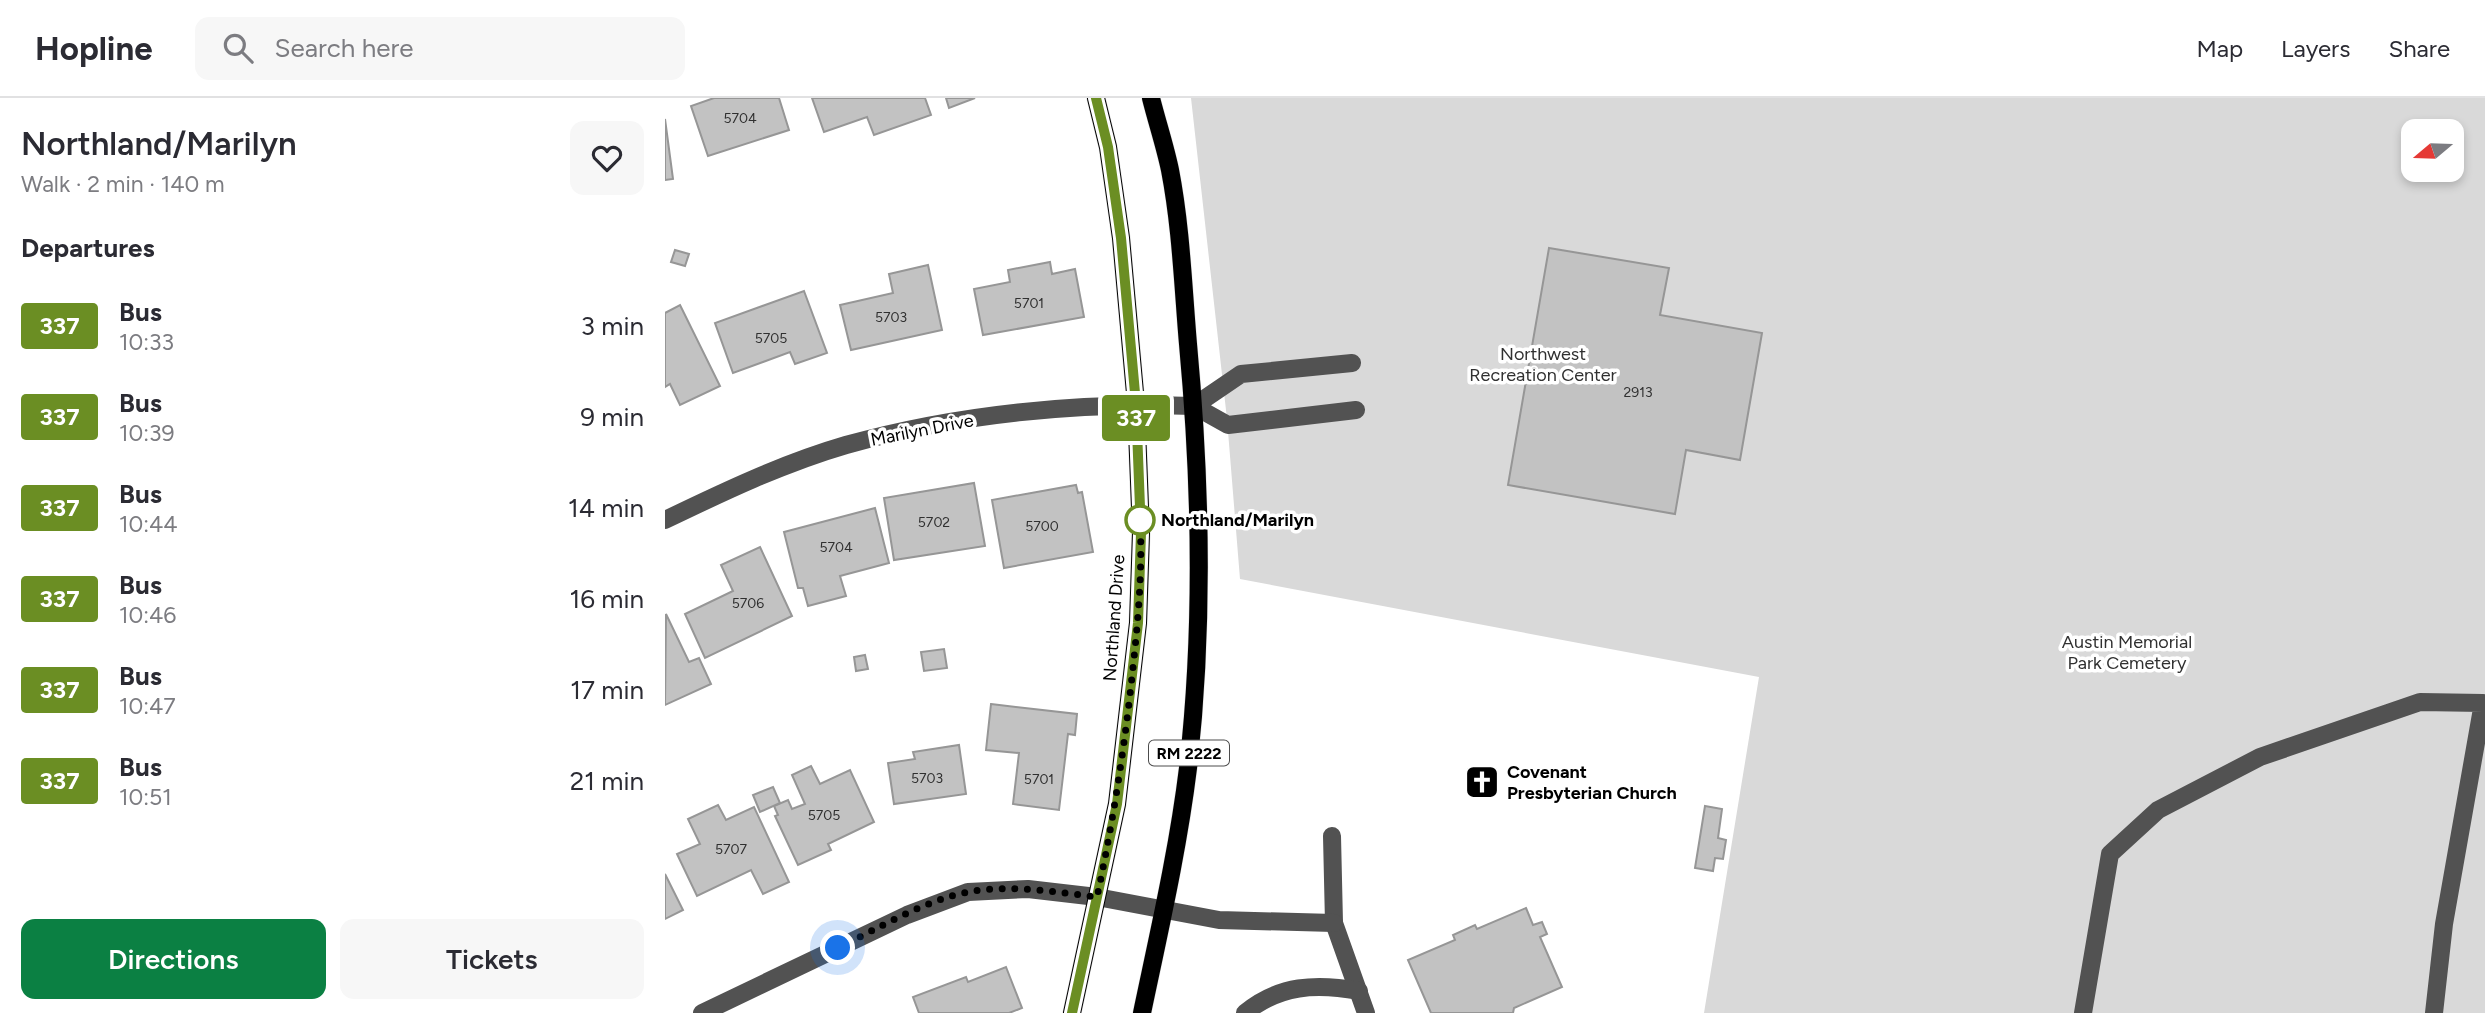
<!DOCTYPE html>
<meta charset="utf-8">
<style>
:root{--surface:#fff;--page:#f7f7f7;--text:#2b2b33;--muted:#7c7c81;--line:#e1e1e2;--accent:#0b8043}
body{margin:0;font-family:Figtree,sans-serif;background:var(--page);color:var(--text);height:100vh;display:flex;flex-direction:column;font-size:26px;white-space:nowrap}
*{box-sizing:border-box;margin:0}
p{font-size:23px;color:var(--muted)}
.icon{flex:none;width:38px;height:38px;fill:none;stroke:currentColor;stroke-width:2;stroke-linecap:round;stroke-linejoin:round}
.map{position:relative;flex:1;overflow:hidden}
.drawer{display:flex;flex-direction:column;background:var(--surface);width:665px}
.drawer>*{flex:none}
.badge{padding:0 14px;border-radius:5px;font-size:24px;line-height:46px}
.needle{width:46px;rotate:251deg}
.buttons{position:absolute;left:1736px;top:21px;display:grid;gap:14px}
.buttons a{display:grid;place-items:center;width:63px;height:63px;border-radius:14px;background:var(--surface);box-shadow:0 4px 10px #0003;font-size:35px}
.you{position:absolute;width:35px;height:35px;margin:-18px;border:5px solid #fff;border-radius:50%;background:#1a73e8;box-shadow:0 0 0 10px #1a73e833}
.map>.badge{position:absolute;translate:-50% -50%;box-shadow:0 0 0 4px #fff}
h2{padding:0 21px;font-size:26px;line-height:63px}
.round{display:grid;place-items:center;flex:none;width:74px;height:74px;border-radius:14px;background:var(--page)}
.overview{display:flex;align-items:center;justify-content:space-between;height:119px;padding:0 21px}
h1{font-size:33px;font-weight:600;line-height:52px}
.button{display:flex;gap:14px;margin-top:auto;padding:14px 21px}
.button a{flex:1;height:80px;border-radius:14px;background:var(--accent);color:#fff;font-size:28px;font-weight:600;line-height:80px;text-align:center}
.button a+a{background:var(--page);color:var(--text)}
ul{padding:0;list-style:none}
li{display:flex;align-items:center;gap:21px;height:91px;padding:0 21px}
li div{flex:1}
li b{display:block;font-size:26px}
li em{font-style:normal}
li .badge{min-width:77px;font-weight:700;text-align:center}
header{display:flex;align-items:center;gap:42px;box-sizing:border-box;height:98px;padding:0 35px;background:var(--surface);border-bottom:2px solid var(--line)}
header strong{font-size:33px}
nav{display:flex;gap:38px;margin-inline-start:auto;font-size:24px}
.search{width:490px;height:63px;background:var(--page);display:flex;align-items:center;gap:18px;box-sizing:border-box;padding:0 24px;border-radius:14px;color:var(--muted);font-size:26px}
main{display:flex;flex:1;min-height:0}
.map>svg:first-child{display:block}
</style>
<header>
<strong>Hopline</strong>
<div class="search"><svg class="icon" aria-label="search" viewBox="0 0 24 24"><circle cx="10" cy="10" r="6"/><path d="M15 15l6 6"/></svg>Search here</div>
<nav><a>Map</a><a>Layers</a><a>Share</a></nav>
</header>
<main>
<section class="drawer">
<div class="overview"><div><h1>Northland/Marilyn</h1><p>Walk · 2 min · 140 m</p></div><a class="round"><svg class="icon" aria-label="heart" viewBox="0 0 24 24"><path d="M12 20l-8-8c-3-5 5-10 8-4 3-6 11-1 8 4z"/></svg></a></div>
<h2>Departures</h2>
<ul>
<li><span class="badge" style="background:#6b8e23;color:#fff">337</span><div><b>Bus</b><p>10:33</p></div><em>3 min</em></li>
<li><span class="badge" style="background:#6b8e23;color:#fff">337</span><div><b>Bus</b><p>10:39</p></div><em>9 min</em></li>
<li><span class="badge" style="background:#6b8e23;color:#fff">337</span><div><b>Bus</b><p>10:44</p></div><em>14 min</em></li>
<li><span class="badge" style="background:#6b8e23;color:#fff">337</span><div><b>Bus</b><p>10:46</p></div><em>16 min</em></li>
<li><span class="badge" style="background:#6b8e23;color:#fff">337</span><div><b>Bus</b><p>10:47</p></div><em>17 min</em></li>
<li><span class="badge" style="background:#6b8e23;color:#fff">337</span><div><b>Bus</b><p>10:51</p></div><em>21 min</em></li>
</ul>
<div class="button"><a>Directions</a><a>Tickets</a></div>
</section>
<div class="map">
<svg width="1820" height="915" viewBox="0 0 1820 915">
<rect width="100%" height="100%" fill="#fff"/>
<path fill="#d9d9d9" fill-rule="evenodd" d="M526,0h1294v915h-781l55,-336 -519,-98 -13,-160zM1748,33h39v39h-39z"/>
<g fill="#c2c2c2" stroke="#969696" stroke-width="2">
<path d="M49,0h65l10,32 -81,26 -17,-50z"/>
<path d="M147,0h113l6,17 -57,20 -7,-18 -43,15z"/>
<path d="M281,0h29l-26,10z"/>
<path d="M0,21l8,60 -8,1z"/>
<path d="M884,150l120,20 -9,47 102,18 -22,127 -54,-10 -11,64 -167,-29z"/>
<path d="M10,152l14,4 -4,12 -14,-4z"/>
<path d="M385,164l2,12 23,-5 9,48 -101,18 -9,-46 36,-7 -2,-12z"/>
<path d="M263,167l14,65 -91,20 -11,-45 53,-12 -4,-19z"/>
<path d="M139,193l23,62 -32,11 -5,-12 -57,21 -18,-50z"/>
<path d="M15,207l40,81 -40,19 -10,-21 -5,3v-74z"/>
<path d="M309,385l11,63 -91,14 -10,-62z"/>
<path d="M411,387l2,8 4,-1 11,60 -89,16 -12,-68z"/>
<path d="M210,410l14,55 -49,13 6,20 -38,10 -5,-18h-5l-14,-56z"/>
<path d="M95,449l32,69 -87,42 -20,-44 48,-23 -12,-26z"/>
<path d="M1,516l23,48 10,-4 12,26 -46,21z"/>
<path d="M279,551l3,19 -23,3 -3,-19z"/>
<path d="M200,557l3,14 -12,2 -2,-14z"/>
<path d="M326,606l86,10 -2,21 -7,-1 -9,76 -46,-6 6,-51 -33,-3z"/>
<path d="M294,647l7,49 -72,10 -6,-41 27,-4 -2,-7z"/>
<path d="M146,668l9,18 30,-14 24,52 -46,22 3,6 -33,15 -23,-49 3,-1 -4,-9 14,-6 4,9 13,-5 -13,-29z"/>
<path d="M108,689l7,16 -20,9 -7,-17z"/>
<path d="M53,707l8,15 28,-13 35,75 -26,12 -12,-24 -54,26 -20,-42 23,-10 -12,-25z"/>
<path d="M1040,708l17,3 -4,29 8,2 -3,19 -8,-1 -2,13 -18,-3z"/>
<path d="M0,776l18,36 -18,9z"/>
<path d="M861,810l7,17 9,-3 5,12 -7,3 22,50 -48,21 -1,5h-82l-23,-53 47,-20 -2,-5 22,-10 2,4z"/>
<path d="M341,869l16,41 -13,5h-90l-6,-16 53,-20 2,5z"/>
</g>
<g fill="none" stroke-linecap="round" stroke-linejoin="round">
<g stroke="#dbdbdb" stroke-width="19">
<g id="major">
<path d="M407,915l45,-209 21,-181 3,-90 -5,-129 -15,-166 -13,-91 -12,-49"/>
<path d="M477,915c17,-81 36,-163 46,-245 16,-141 13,-283 0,-424 -5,-58 -7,-117 -18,-174 -5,-24 -13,-48 -19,-72"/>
</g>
</g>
<g stroke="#525252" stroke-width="18">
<path d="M687,265l-111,11 -47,32 34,19 128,-15"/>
<path d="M0,422c58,-28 119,-57 181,-75 111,-31 233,-43 348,-39"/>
<path d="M667,738l2,87 32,90"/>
<path d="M37,915l205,-98 61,-23 60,-3 69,8 122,23 115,3"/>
<path d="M580,915c34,-28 71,-30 114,-22"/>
<path d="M1418,915l27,-159 48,-44 102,-53 160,-55 63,1 -39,221 -10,89"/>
</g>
<use href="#major" stroke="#000" stroke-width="18"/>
</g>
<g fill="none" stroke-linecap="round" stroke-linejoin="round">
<g stroke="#fff" stroke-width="16">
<path id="line" d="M407,915l45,-209 21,-181 3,-90 -5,-129 -15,-166 -13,-91 -12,-49"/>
</g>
<use href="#line" stroke="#6b8e23" stroke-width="10"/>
<path stroke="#000" stroke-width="7" stroke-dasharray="0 12.6" d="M173,850c39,-19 87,-48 130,-56 42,-8 87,0 129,5 15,-70 26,-140 34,-211 6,-55 12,-111 9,-166"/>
</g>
<defs>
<g id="church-square" transform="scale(1.75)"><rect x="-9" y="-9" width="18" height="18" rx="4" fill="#000" stroke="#fff"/><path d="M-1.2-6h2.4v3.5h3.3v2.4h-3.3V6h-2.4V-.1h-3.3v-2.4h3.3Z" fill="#fff"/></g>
</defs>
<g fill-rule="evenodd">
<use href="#church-square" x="817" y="684"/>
</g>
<circle fill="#fff" stroke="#6b8e23" stroke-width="3.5" cx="475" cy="422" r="14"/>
<g text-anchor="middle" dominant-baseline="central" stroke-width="7" stroke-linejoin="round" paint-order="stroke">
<g font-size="14" fill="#303030">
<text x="75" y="20">5704</text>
<text x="364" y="205">5701</text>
<text x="226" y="219">5703</text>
<text x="106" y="240">5705</text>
<text x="973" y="294">2913</text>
<text x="269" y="424">5702</text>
<text x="377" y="428">5700</text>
<text x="171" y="449">5704</text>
<text x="83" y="505">5706</text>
<text x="262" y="680">5703</text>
<text x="374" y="681">5701</text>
<text x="159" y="717">5705</text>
<text x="66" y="751">5707</text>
</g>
<rect fill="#fff" stroke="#4c4c4c" stroke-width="2" x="484" y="642.5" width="80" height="25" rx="5"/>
<g font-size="16" font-weight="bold" fill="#000">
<text x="524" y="655">RM 2222</text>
</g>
<g font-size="18" fill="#303030" stroke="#fff">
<text x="878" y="256">Northwest<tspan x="878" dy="21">Recreation Center</tspan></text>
<text x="1462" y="544">Austin Memorial<tspan x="1462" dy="21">Park Cemetery</tspan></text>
</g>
<g font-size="18" fill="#000" stroke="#fff">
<text transform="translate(257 332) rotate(-11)">Marilyn Drive</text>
<text transform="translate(449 520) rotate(-86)">Northland Drive</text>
</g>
<g font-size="18" font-weight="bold" fill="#000" stroke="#fff" text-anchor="start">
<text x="496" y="422">Northland/Marilyn</text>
</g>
<g font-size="18" font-weight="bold" fill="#000" stroke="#fff" text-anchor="start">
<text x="842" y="674">Covenant<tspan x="842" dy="21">Presbyterian Church</tspan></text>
</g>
</g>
</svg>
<div class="buttons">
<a><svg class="needle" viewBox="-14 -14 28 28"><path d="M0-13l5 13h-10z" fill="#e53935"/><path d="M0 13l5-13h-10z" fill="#7c7c81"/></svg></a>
</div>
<div class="you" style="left:173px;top:850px"></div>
<b class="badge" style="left:471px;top:320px;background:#6b8e23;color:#fff">337</b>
</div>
</main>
